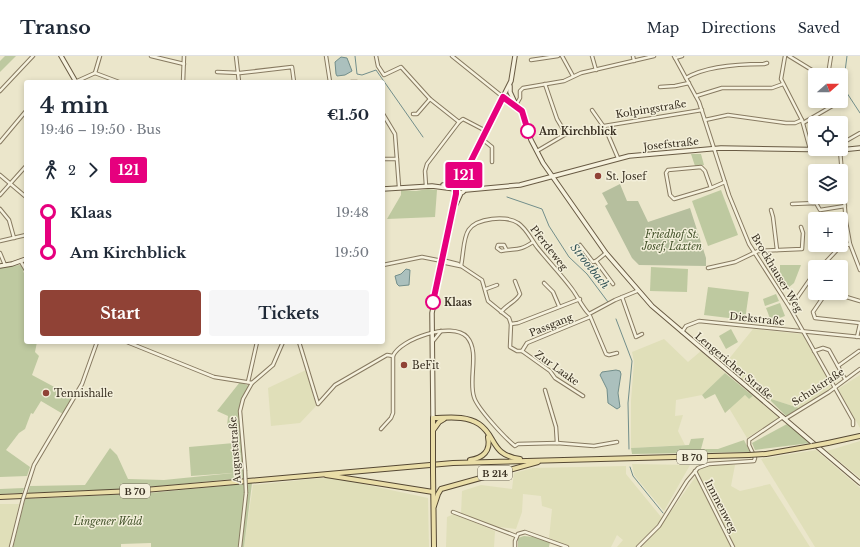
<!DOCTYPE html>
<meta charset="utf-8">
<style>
:root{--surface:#fff;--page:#f6f6f7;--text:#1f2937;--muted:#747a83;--line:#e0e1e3;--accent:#904236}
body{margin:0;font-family:"Libre Baskerville",serif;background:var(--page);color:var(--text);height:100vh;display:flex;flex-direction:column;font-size:15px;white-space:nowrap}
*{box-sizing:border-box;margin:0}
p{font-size:13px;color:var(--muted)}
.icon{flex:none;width:22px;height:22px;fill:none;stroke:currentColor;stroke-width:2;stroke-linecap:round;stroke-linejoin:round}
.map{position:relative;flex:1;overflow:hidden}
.sheet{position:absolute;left:24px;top:24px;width:361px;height:264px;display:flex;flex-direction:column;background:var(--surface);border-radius:4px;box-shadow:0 2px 6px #0003}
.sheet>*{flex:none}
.badge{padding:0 8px;border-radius:3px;font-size:14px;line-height:26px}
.needle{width:26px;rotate:69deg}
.tools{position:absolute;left:808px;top:12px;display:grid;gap:8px}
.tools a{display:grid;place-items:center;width:40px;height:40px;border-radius:4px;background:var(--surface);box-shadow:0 2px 6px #0003;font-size:20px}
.map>.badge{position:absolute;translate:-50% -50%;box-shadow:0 0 0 2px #fff}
.legs{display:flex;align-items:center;gap:6px;height:44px;padding:0 16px;font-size:13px}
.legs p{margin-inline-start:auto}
.summary{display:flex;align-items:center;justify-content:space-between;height:68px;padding:0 16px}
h1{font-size:22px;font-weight:700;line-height:30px}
.button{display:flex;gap:8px;margin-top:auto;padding:8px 16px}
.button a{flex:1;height:46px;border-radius:4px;background:var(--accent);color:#fff;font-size:16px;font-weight:700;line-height:46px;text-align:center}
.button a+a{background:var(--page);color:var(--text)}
ul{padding:0 16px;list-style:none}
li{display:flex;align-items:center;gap:14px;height:40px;font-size:15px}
li i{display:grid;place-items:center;width:6px;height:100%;margin:0 5px;background:currentColor}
li i::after{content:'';width:10px;height:10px;margin:-5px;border:3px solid;border-radius:50%;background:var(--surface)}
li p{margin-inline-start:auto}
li:first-child i{background:linear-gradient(#0000 50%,currentColor 0)}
li:last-child i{background:linear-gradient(currentColor 50%,#0000 0)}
header{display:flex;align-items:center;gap:24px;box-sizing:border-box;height:56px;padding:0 20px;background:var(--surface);border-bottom:1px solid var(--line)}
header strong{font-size:19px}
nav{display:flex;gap:22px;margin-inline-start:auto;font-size:14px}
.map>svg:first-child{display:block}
</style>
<header>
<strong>Transo</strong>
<nav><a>Map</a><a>Directions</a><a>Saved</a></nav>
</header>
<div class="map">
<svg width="860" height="491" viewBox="0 0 860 491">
<rect width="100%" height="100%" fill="#ebe6cb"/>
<g fill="#e0dfb9">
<path d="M753,273l49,5 24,41 5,13 -32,20 -31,-10 -22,-15 -22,-18z"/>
<path d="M664,283l24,23 13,-11 24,22 -23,22 -26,5 -1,16 8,-1 -5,16 7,14 -54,3v-47l3,-39 -2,-10z"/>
<path d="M306,314l10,36 -16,17 -29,3 -3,-38z"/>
<path d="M860,319v53l-22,-39z"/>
<path d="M745,339l4,4 4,-3 26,22 -32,20 -18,-30z"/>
<path d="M860,385v37l-33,-27z"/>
<path d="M816,394l44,38v59h-45l-54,-88z"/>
<path d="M632,408l58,1 -26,46 -30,-36z"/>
<path d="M711,409h24l-4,21 9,5 30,-7 40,63h-75l-38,-75 5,-4z"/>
<path d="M626,410v8l36,44 -5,7 -22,22h-18l6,-7 -6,-5 -6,12h-42l-20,-9 3,-29 -10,-3 -1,-10 -18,-2 -1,18 -6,17 -25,-3 -30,-12 1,-23 19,-6 31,4 2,-16 19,-5z"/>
<path d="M696,420l35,71h-89l18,-20z"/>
<path d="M330,421l98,21 1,49h-185l9,-62z"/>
<path d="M0,448h19l-9,43h-10z"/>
<path d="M454,458l41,17 -1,16h-48l1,-30z"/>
</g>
<g fill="#bec9a0">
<path d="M5,0h11l-16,16v-11z"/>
<path d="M691,98h10l3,11 -9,1z"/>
<path d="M428,133l9,1 -2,27 -48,2 14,-24v-5l15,1z"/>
<path d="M721,134l17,45 -30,11 -16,-45z"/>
<path d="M20,209l5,5 -2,1 3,6v65h11l-2,10 4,4 -7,19 41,22 -10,17 -22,-13 -8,13 -2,-1 -6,16 -6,4 -13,17 24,17 -3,9 -27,1v-210z"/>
<path d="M780,209h21l-7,18 -6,5 -8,-15z"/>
<path d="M651,211l37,2 -1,23 -37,-1z"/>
<path d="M708,231l41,5 -4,28 -41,-5z"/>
<path d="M776,238l3,7 -14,5 -2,-7z"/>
<path d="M780,247l5,13 -14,5 -5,-13z"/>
<path d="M731,273l7,13 -12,7 -7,-13z"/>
<path d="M725,317l28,23 -4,3 -4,-4 -20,18 -10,-19 -10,5 -3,-4z"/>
<path d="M240,326l9,4c-18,30 -4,59 -5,92l-117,11 -99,4 2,-7 55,-1 25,-37 7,7 11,24 36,1 69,-7 -42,3 -2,-29 45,-4 3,22 -2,-38 -8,-1 1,-10 -11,-5z"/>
<path d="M768,342l31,10 -13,8z"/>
<path d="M787,368l23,19 -55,7 -3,-7z"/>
<path d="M704,382l-3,11h17l26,-9 6,12 -118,2 -1,-6 58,-3 2,-6z"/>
<path d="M252,427l-8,64h-93v-4l-30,1v3h-108l12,-48 125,-6z"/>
<path d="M24,432l-2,5 -22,1v-5z"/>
<path d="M524,480l9,1 17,5 -1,5h-31v-9z"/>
</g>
<path fill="#b6bf9e" d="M620,128l7,17h11l10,21 42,-14 16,50v8l-67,-1 -7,-7 -27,-52 3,-2 -6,-11z"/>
<g fill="#abc0bd" stroke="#728e8b">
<path d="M341,1l6,1 5,13 -7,4 -8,1 -1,-2 -1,-12z"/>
<path d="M406,213l4,1 -1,15 -10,1 -2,-2 -2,-8 6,-2z"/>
<path d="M616,314l4,1 1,3 -3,19 2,14 -3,2 -9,-6 -1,-14 -7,-14 2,-3z"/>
</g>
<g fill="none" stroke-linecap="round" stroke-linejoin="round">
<g stroke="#728e8b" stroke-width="1">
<path d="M355,0l2,18 5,1 14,-5 47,67"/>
<path d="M847,0l-4,31 17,26"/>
<path d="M507,141l35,12 7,17 20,31 18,17 21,28"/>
<path d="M616,263l16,42 -4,42 1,46"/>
<path d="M630,411l3,9 30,37"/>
</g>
<g stroke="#877a61" stroke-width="4.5">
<g id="street">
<path d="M151,0l33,8"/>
<path d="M236,0l3,26"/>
<path d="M326,0l4,26"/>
<path d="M376,0l2,10 6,9 17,-8 29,32 29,23 4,-3 23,12"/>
<path d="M452,0l51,41"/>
<path d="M562,0l11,20"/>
<path d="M592,0l4,14"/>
<path d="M633,0l1,5"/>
<path d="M674,0l25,46 30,93 20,49 41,64 63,112v5"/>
<path d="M785,0l-4,23 21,41 8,29"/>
<path d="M789,0l31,19"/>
<path d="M675,2l7,-2"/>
<path d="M531,4l27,-4"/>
<path d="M217,16l23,1 52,-6 2,15"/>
<path d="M95,17l5,-17"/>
<path d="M828,19l3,-19"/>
<path d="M686,22c20,-12 55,-14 78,-14l3,-1"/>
<path d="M75,26l20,-9 24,9"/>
<path d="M183,26l1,-26"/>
<path d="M351,26h6"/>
<path d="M660,31l15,-1 14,-3"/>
<path d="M0,35l33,-35"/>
<path d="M696,40l26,-8h50l11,-4"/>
<path d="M516,49l4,-7v-7l3,-3 41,-7 17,-8 73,-17"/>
<path d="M592,54l14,20 12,28"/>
<path d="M383,58l12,20 4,53"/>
<path d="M413,58h4l13,-15"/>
<path d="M705,64l23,-5 58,8h9l7,-3"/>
<path d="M803,67l31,-18 -1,-4"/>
<path d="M604,70l98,-16"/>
<path d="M482,83l10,8v15"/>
<path d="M846,85l14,-8"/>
<path d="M0,86l26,-31"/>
<path d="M840,94l6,72 4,22 10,26"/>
<path d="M537,95l29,-17 -9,-15 -12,-35"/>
<path d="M384,103h13"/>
<path d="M0,119l26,22"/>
<path d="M426,130l-1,-15 2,-7 32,-42"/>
<path d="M711,132l-37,11 -4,-4 -4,-22 2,-3 33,-3 4,4 6,17 14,-6"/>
<path d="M813,135v12"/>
<path d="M0,139l26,-29"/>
<path d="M792,148l24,-1 4,7 25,-4"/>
<path d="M0,153l9,11 5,18"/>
<path d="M771,154l2,7 4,33"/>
<path d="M0,185l26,-6"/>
<path d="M580,189l13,17 3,-1"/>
<path d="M506,193l-2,-4h-6l-1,3 4,3c15,-3 17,1 32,-9"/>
<path d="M0,197l5,12"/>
<path d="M606,197l-10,8 17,23"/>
<path d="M442,204l16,4 24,16 6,21 21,17 2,6 -1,23 7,4h5l28,20 5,7 28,18"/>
<path d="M21,206l5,8"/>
<path d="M441,206l19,4"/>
<path d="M383,209l39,-8 20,4"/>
<path d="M461,210c5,-26 -1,-43 31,-47 7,-1 19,-1 26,4 8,5 13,16 19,24 11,14 24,27 35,42 6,8 10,18 17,25l26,-14 22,-9"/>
<path d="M821,211l17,-18 12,-5"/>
<path d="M708,212l27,-6 23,-11 44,-2 1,-16 -2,-6"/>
<path d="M544,227l9,9 6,14"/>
<path d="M486,233l11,-4"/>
<path d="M826,237l-13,19 2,6 45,5"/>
<path d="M833,237l27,8"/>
<path d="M622,241l14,40 6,-3"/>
<path d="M790,252l25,-36"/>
<path d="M501,256c6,-8 15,-10 19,-18l-5,-13"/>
<path d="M590,260l16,38 3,1 8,-2"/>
<path d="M511,268l7,-1 62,-24"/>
<path d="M682,276l4,-6 13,-5 161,16"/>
<path d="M857,281l3,-13"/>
<path d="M433,285l8,-10"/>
<path d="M127,286l87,35 38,6"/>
<path d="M299,286l19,62 17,-19 52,-30 6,1c7,-17 59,-35 74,-19 13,15 1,42 7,60 3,11 31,41 41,49l3,-2 39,-1 37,3 23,-4"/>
<path d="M522,295l5,-8 63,-26"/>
<path d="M814,295l9,-3 6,2 16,29"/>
<path d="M838,310l21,-15"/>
<path d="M248,326l9,-40"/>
<path d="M545,334l11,37 1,16"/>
<path d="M785,363l44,-27 31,-23"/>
<path d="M381,373l10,-11 2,-5v-57"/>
<path d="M245,414l-5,-59 3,-12 9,-16 21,-18 10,-23"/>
<path d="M695,415l38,76"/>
<path d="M25,437l9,-28 48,-81 15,-42"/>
<path d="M453,456l63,24"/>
<path d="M11,491l12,-48"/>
<path d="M240,491l6,-54"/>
<path d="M515,491v-6l3,-7 7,-2 42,15"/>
<path d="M638,491l21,-21 28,-45 11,-13 11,-4 45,-3 1,-3 -6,-13v-5l34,-23"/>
</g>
</g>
<g stroke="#695b44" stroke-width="5.5">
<g id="secondary">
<path d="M61,0l15,26"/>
<path d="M510,30v6l6,13"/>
<path d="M503,41l19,14 9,29 12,23 63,90 46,53 208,177"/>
<path d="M460,126l51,-101 4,-25"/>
<path d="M443,129l13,-1"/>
<path d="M383,133l49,-3 23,3"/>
<path d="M466,134l54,-5 109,-29 92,-8 119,2 20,-2"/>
<path d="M456,148l5,-11"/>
<path d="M0,210l12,-2 14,-5"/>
<path d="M433,362l-1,-105 24,-119 -1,-9 5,-3 5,2 1,4 -3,4 -3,1 -4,-3"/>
</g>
</g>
<g stroke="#554834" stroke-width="6">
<g id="primary">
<path d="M434,373l5,-7 5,-3"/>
<path d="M828,387l32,-7"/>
<path d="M766,398l46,-8"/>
<path d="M433,399v-37c15,0 32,-3 46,6 18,12 11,31 41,35"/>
<path d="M470,404c13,-2 21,-9 18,-23"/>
<path d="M433,416l1,75"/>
<path d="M326,419l107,17"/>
<path d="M0,441l133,-6 320,-28 296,-8"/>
<path d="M434,450l4,-12 3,-5 97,-27"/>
</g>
</g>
<use href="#street" stroke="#f6f2de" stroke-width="2.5"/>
<use href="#secondary" stroke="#f6f2de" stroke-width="3.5"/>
<use href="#primary" stroke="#eadea8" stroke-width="4"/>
<g stroke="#877a61" stroke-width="4.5" stroke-linecap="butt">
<g id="street-bridge">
<path d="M245,414l1,23"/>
<path d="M23,443l2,-6"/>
</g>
</g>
<g stroke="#554834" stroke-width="6" stroke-linecap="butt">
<g id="primary-bridge">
<path d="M812,390l16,-3"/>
<path d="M433,399v17"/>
<path d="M749,399l17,-1"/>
</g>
</g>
<use href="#street-bridge" stroke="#f6f2de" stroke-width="2.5"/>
<use href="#primary-bridge" stroke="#eadea8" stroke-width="4"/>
</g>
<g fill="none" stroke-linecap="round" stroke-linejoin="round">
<g stroke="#fff" stroke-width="9">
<path id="line-1" d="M433,246l23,-108v-9l4,-3 8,-15 35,-70 19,14 6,20"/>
</g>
<use href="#line-1" stroke="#e6007e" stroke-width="6"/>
</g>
<g fill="#fff" stroke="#e6007e" stroke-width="2">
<circle cx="528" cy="75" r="7"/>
<circle cx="433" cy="246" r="7"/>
</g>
<g fill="#904236" stroke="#f3efda" stroke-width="1.5">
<circle cx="598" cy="120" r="4"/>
<circle cx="404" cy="309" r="4"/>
<circle cx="46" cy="337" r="4"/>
</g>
<g text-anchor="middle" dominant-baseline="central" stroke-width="3" stroke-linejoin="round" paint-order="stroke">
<g fill="#f3efda" stroke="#716959" stroke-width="1">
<rect x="677" y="394" width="30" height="14" rx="3"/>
<rect x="478" y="410" width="34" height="14" rx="3"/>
<rect x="120" y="428" width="30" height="14" rx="3"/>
</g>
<g font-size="9" font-weight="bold" fill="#393022">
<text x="692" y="401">B 70</text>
<text x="495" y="417">B 214</text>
<text x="135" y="435">B 70</text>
</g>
<g font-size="10" fill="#393022" stroke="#f3efda">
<text transform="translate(651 53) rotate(-9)">Kolpingstraße</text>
<text transform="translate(671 88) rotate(-6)">Josefstraße</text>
<text transform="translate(549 192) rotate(52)">Pferdeweg</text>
<text transform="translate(777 217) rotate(59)">Brockhauser Weg</text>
<text transform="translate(757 263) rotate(6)">Diekstraße</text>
<text transform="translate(551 269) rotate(-22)">Passgang</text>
<text transform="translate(734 310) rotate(40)">Lengericher Straße</text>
<text transform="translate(557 312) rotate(36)">Zur Laake</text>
<text transform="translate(818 331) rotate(-33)">Schulstraße</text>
<text transform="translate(235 394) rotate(-94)">Auguststraße</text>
<text transform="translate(721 450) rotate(63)">Immenweg</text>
</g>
<g font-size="10" font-weight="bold" fill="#393022" stroke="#f3efda" text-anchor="start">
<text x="539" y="75">Am Kirchblick</text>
<text x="444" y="246">Klaas</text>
</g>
<g font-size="10" fill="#393022" stroke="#f3efda" text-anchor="start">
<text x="606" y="120">St. Josef</text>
<text x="412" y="309">BeFit</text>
<text x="54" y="337">Tennishalle</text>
</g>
<g font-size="10" font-style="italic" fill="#44532b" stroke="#f3efda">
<text x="672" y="178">Friedhof St.<tspan x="672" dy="12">Josef, Laxten</tspan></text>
<text x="108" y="465">Lingener Wald</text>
</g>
<g font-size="11" font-style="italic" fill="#335457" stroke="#f3efda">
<text transform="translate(590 210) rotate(51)">Strootbach</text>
</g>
</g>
</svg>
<div class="tools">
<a><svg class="needle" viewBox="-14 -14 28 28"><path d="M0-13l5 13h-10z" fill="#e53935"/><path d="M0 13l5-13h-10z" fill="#747a83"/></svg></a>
<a><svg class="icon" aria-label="locate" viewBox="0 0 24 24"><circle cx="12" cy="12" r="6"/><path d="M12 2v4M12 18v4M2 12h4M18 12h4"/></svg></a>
<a><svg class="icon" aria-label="layers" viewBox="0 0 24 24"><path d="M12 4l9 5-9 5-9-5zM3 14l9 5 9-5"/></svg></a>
<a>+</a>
<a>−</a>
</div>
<b class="badge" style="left:464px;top:119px;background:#e6007e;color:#fff">121</b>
<section class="sheet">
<div class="summary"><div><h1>4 min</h1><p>19:46 – 19:50 · Bus</p></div><b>€1.50</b></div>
<div class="legs"><svg class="icon" aria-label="walk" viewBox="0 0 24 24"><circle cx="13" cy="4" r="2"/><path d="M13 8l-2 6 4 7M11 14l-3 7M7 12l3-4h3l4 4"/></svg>2<svg class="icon" aria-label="forward" viewBox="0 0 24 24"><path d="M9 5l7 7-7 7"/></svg><b class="badge" style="background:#e6007e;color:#fff">121</b></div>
<ul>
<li><i style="color:#e6007e"></i><b>Klaas</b><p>19:48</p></li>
<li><i style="color:#e6007e"></i><b>Am Kirchblick</b><p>19:50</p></li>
</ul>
<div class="button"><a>Start</a><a>Tickets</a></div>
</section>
</div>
